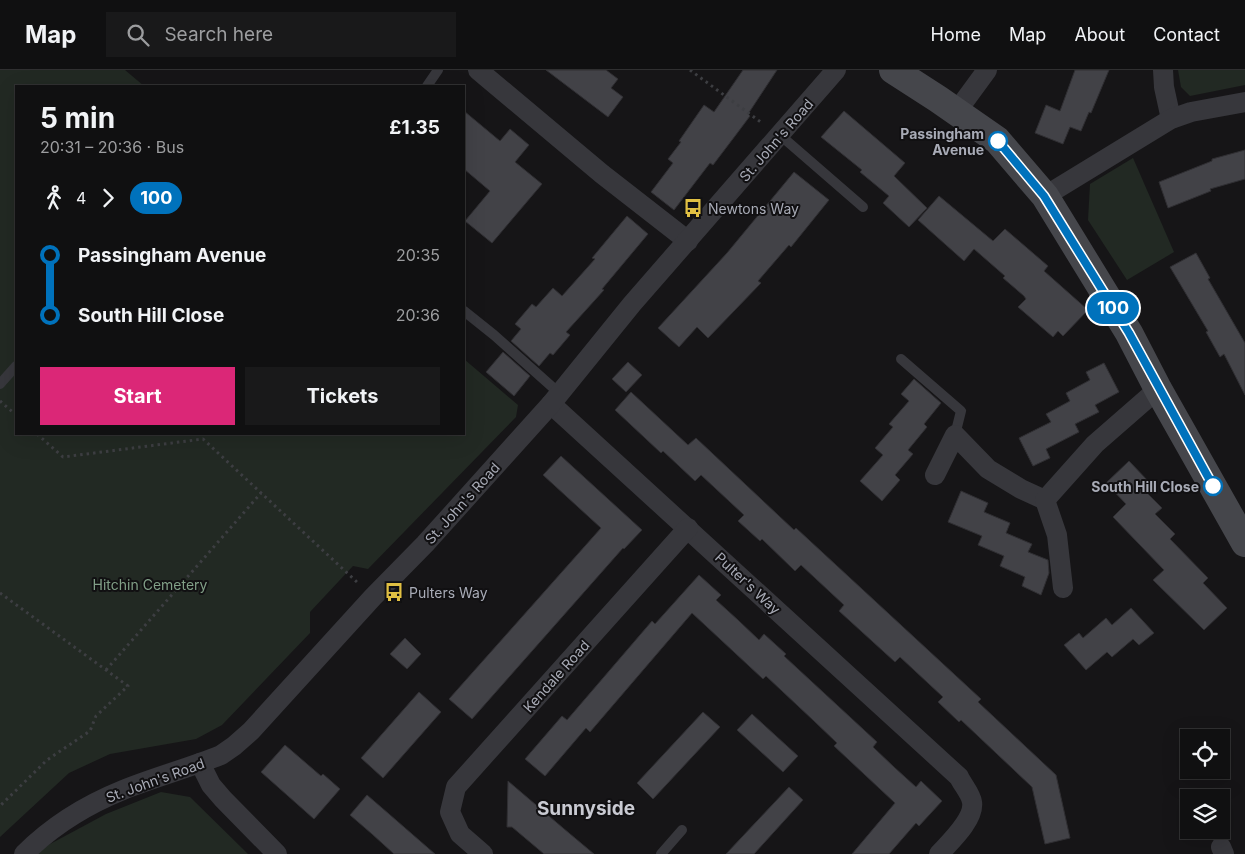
<!DOCTYPE html>
<meta charset="utf-8">
<style>
:root{--surface:#101011;--page:#19191a;--text:#f1f3f6;--muted:#9c9d9f;--line:#303031;--accent:#db2777}
body{margin:0;font-family:Inter,sans-serif;background:var(--page);color:var(--text);height:100vh;display:flex;flex-direction:column;font-size:19px;white-space:nowrap}
*{box-sizing:border-box;margin:0}
p{font-size:16px;color:var(--muted)}
.icon{flex:none;width:28px;height:28px;fill:none;stroke:currentColor;stroke-width:2;stroke-linecap:round;stroke-linejoin:round}
.map{position:relative;flex:1;overflow:hidden}
.details{position:absolute;left:15px;top:15px;width:450px;height:350px;display:flex;flex-direction:column;background:var(--surface);border-radius:0px;box-shadow:0 5px 20px #0002,0 0 0 1px var(--line)}
.details>*{flex:none}
.badge{padding:0 10px;border-radius:16px;font-size:18px;line-height:32px}
.fabs{position:absolute;left:1180px;top:659px;display:grid;gap:10px}
.fabs a{display:grid;place-items:center;width:50px;height:50px;border-radius:0px;background:var(--surface);box-shadow:0 5px 20px #0002,0 0 0 1px var(--line);font-size:25px}
.map>.badge{position:absolute;translate:-50% -50%;box-shadow:0 0 0 2px #fff}
.legs{display:flex;align-items:center;gap:8px;height:55px;padding:0 25px;font-size:16px}
.legs p{margin-inline-start:auto}
.summary{display:flex;align-items:center;justify-content:space-between;height:85px;padding:0 25px}
h1{font-size:28px;font-weight:700;line-height:38px}
.button{display:flex;gap:10px;margin-top:auto;padding:10px 25px}
.button a{flex:1;height:58px;border-radius:0px;background:var(--accent);color:#fff;font-size:20px;font-weight:700;line-height:58px;text-align:center}
.button a+a{background:var(--page);color:var(--text)}
ul{padding:0 25px;list-style:none}
li{display:flex;align-items:center;gap:18px;height:60px;font-size:19px}
li i{display:grid;place-items:center;width:8px;height:100%;margin:0 6px;background:currentColor}
li i::after{content:'';width:12px;height:12px;margin:-6px;border:4px solid;border-radius:50%;background:var(--surface)}
li p{margin-inline-start:auto}
li:first-child i{background:linear-gradient(#0000 50%,currentColor 0)}
li:last-child i{background:linear-gradient(currentColor 50%,#0000 0)}
header{display:flex;align-items:center;gap:30px;box-sizing:border-box;height:70px;padding:0 25px;background:var(--surface);border-bottom:1px solid var(--line)}
header strong{font-size:24px}
nav{display:flex;gap:28px;margin-inline-start:auto;font-size:18px}
.search{width:350px;height:45px;background:var(--page);display:flex;align-items:center;gap:12px;box-sizing:border-box;padding:0 18px;border-radius:0px;color:var(--muted);font-size:19px}
.map>svg:first-child{display:block}
</style>
<header>
<strong>Map</strong>
<div class="search"><svg class="icon" aria-label="search" viewBox="0 0 24 24"><circle cx="10" cy="10" r="6"/><path d="M15 15l6 6"/></svg>Search here</div>
<nav><a>Home</a><a>Map</a><a>About</a><a>Contact</a></nav>
</header>
<div class="map">
<svg width="1245" height="784" viewBox="0 0 1245 784">
<rect width="100%" height="100%" fill="#161517"/>
<g fill="#222923">
<path d="M0,0h125l19,16h-128v348h448v-75l54,46 -2,12 -148,152 -15,-3 -43,46v21l-88,92 -26,14 -86,15 -41,19 -69,64z"/>
<path d="M1178,0h67v15l-55,11 -9,-9z"/>
<path d="M1133,88l41,94 -47,28 -39,-60 2,-36z"/>
<path d="M161,722l29,5 58,57h-213l4,-4 67,-36z"/>
</g>
<g fill="#424247" stroke="#302f33">
<path d="M546,0h60l12,9 -7,9 12,9 -15,20z"/>
<path d="M743,0h34l-29,44 2,2 -15,20 -22,29 -3,-2 -36,47 -23,-18 22,-29 -5,-4 13,-17 -2,-1 25,-36 10,7z"/>
<path d="M1075,0h34l-18,43 -2,-1 -8,19 -11,-4 -7,17 -28,-11 11,-28 14,6z"/>
<path d="M464,41l36,30 10,-12 19,16 -14,17 27,22 -50,59 -27,-22 25,-30 -26,-22z"/>
<path d="M844,41l61,52 -11,13 33,32 -18,19 -26,-24 6,-7 -29,-24 2,-2 -41,-33z"/>
<path d="M1245,80v29l-35,10 1,2 -43,17 -9,-26 53,-21v-2z"/>
<path d="M794,102l35,28 -38,47 -2,-2 -31,36 3,2 -53,55 -11,-11 -18,20 -21,-19 69,-75z"/>
<path d="M939,126l54,45 12,-12 43,37 -4,5 44,39 -25,26 -5,-5 -5,6 -35,-30 8,-8 -2,-3 -21,-18 2,-2 -31,-27 -10,12 -46,-41z"/>
<path d="M627,146l21,18 -46,55 2,1 -38,42 4,3 -17,20 -3,-2 -11,13 -28,-25 10,-12 -6,-5 17,-20 4,3 17,-19 9,8 33,-37 -3,-1z"/>
<path d="M1196,183l14,25 -2,1 37,64v52l-21,-41 -4,3 -14,-25 2,-1 -38,-64z"/>
<path d="M503,282l27,24 -16,20 -28,-24z"/>
<path d="M628,292l14,13 -16,17 -14,-13z"/>
<path d="M1104,293l15,29 -24,13 4,7 -24,12 4,8 -33,17 4,9 -17,8 -14,-28 32,-16 -5,-8 24,-13 -4,-8 24,-13 -4,-8z"/>
<path d="M914,309l27,24 -17,21 3,3 -19,23 5,4 -18,21 5,5 -18,21 -22,-20 23,-26 -8,-7 18,-21 -4,-3 20,-23 -8,-7z"/>
<path d="M631,322l57,53 8,-7 98,92 2,-2 185,171 -3,3 78,73 14,63 -25,6 -13,-57 -71,-67 -2,2 -21,-20 5,-5 -43,-40 -5,5 -56,-51 5,-6 -43,-40 -6,6 -33,-32 -2,2 -22,-20 6,-6 -43,-40 -6,6 -32,-30 -2,2 -46,-43z"/>
<path d="M561,386l81,74 -18,19 -1,-1 -151,171 -23,-20 152,-171 -58,-53z"/>
<path d="M1129,391l20,21 -7,6 20,20 -7,6 20,20 -5,5 38,39 -5,5 24,25 -23,22 -51,-50 11,-10 -51,-53 13,-13 -20,-21z"/>
<path d="M961,421l27,12 -4,9 26,11 -4,10 26,11 -4,8 20,8 1,13 -8,22 -19,-9 3,-9 -25,-11 4,-10 -26,-11 4,-9 -34,-14z"/>
<path d="M699,505l22,20 -5,5 22,20 21,20 5,-6 22,20 -2,2 93,86 -4,5 21,20 22,20 5,-6 21,20 -23,25 -3,-3 -27,31h-37l43,-51 -61,-57 3,-3 -23,-22 -48,-45 -3,3 -71,-66 -102,119 -4,-4 -41,48 -20,-17 37,-43 5,4 85,-99 3,3z"/>
<path d="M1131,538l23,25 -15,12 -6,-6 -21,18 -5,-5 -21,18 -22,-25 15,-12 4,5 23,-20 6,7z"/>
<path d="M405,568l16,16 -14,15 -17,-15z"/>
<path d="M419,622l22,20 -58,66 -22,-20z"/>
<path d="M703,642l17,15 -67,72 -16,-16z"/>
<path d="M752,644l46,42 -15,16 -46,-42z"/>
<path d="M285,675l36,31 2,-2 17,15 -26,30 -53,-47z"/>
<path d="M508,711l55,47 31,26h-50l-32,-27h-5z"/>
<path d="M789,717l14,13 -49,54h-28z"/>
<path d="M367,725l22,19 46,40h-41l-22,-20 -22,-19z"/>
</g>
<g fill="none" stroke-linecap="round" stroke-linejoin="round">
<g stroke="#3d3e42" stroke-width="3" stroke-dasharray="2.5 4" stroke-linecap="butt">
<path d="M690,0l72,53"/>
<path d="M0,331l16,14"/>
<path d="M37,364l26,23 140,-18 155,144"/>
<path d="M0,523l128,93 -32,30 -6,15 -43,29 -47,46"/>
<path d="M106,600l155,-177"/>
</g>
<g stroke="#37373c" stroke-width="10">
<path d="M427,16l11,-16"/>
<path d="M780,65l83,72"/>
<path d="M464,241l30,24 65,58"/>
<path d="M901,289l60,52 -6,24"/>
<path d="M0,314l16,-18"/>
<path d="M661,784l21,-24"/>
</g>
<g stroke="#37373c" stroke-width="20">
<path d="M478,0l124,104 86,67"/>
<path d="M1163,0l1,17 7,32"/>
<path d="M957,41l30,-41"/>
<path d="M1045,126l126,-77 20,-7 54,-10"/>
<path d="M551,334l408,373c3,7 12,17 13,25 3,17 -22,40 -33,52"/>
<path d="M935,405l20,-40 33,34 33,20 24,11"/>
<path d="M1063,518l-6,-53 -12,-35 50,-56 63,-55"/>
<path d="M200,693l11,22 12,14 54,55"/>
<path d="M1221,777l3,7"/>
<path d="M24,784c28,-28 62,-49 99,-64 32,-13 66,-22 98,-35l13,-9 17,-15 122,-134 52,-53 126,-140 81,-100 204,-234"/>
<path d="M483,784l-23,-20 -10,-22 6,-25 232,-259"/>
</g>
<path stroke="#45464b" stroke-width="28" d="M893,0l45,29 59,41 48,56 84,137 29,56 87,154"/>
</g>
<g fill="none" stroke-linecap="round" stroke-linejoin="round">
<g stroke="#fff" stroke-width="11">
<path id="line-1" d="M998,71l46,55 85,137 84,153"/>
</g>
<use href="#line-1" stroke="#0072bc" stroke-width="8"/>
</g>
<defs>
<g id="bus-bare" transform="scale(1.5)"><path d="M-5-6H5V4H4V6H2V4H-2V6H-4V4H-5ZM-3.5-4V0h7V-4ZM-3.5 1.2v1.5H-2V1.2ZM2 1.2v1.5H3.5V1.2Z" fill="#e1c043" stroke="#111012" stroke-width="2.5" paint-order="stroke"/></g>
</defs>
<g fill-rule="evenodd">
<use href="#bus-bare" x="693" y="138"/>
<use href="#bus-bare" x="394" y="522"/>
</g>
<g fill="#fff" stroke="#0072bc" stroke-width="2.5">
<circle cx="998" cy="71" r="9"/>
<circle cx="1213" cy="416" r="9"/>
</g>
<g text-anchor="middle" dominant-baseline="central" stroke-width="4" stroke-linejoin="round" paint-order="stroke">
<g font-size="14" font-weight="bold" fill="#a8abb6" stroke="#111012" text-anchor="end">
<text x="984" y="63">Passingham<tspan x="984" dy="16">Avenue</tspan></text>
<text x="1199" y="416">South Hill Close</text>
</g>
<g font-size="14" fill="#a8abb6" stroke="#111012">
<text transform="translate(776 70) rotate(-49)">St. John's Road</text>
<text transform="translate(462 433) rotate(-48)">St. John's Road</text>
<text transform="translate(748 513) rotate(43)">Pulter's Way</text>
<text transform="translate(556 606) rotate(-48)">Kendale Road</text>
<text transform="translate(155 710) rotate(-20)">St. John's Road</text>
</g>
<g font-size="14" fill="#a8abb6" stroke="#111012" text-anchor="start">
<text x="708" y="138">Newtons Way</text>
<text x="409" y="522">Pulters Way</text>
</g>
<g font-size="14" fill="#819f87" stroke="#111012">
<text x="150" y="514">Hitchin Cemetery</text>
</g>
<g font-size="19" font-weight="bold" fill="#c9cad2" stroke="#111012">
<text x="586" y="738">Sunnyside</text>
</g>
</g>
</svg>
<div class="fabs">
<a><svg class="icon" aria-label="locate" viewBox="0 0 24 24"><circle cx="12" cy="12" r="6"/><path d="M12 2v4M12 18v4M2 12h4M18 12h4"/></svg></a>
<a><svg class="icon" aria-label="layers" viewBox="0 0 24 24"><path d="M12 4l9 5-9 5-9-5zM3 14l9 5 9-5"/></svg></a>
</div>
<b class="badge" style="left:1113px;top:238px;background:#0072bc;color:#fff">100</b>
<section class="details">
<div class="summary"><div><h1>5 min</h1><p>20:31 – 20:36 · Bus</p></div><b>£1.35</b></div>
<div class="legs"><svg class="icon" aria-label="walk" viewBox="0 0 24 24"><circle cx="13" cy="4" r="2"/><path d="M13 8l-2 6 4 7M11 14l-3 7M7 12l3-4h3l4 4"/></svg>4<svg class="icon" aria-label="forward" viewBox="0 0 24 24"><path d="M9 5l7 7-7 7"/></svg><b class="badge" style="background:#0072bc;color:#fff">100</b></div>
<ul>
<li><i style="color:#0072bc"></i><b>Passingham Avenue</b><p>20:35</p></li>
<li><i style="color:#0072bc"></i><b>South Hill Close</b><p>20:36</p></li>
</ul>
<div class="button"><a>Start</a><a>Tickets</a></div>
</section>
</div>
